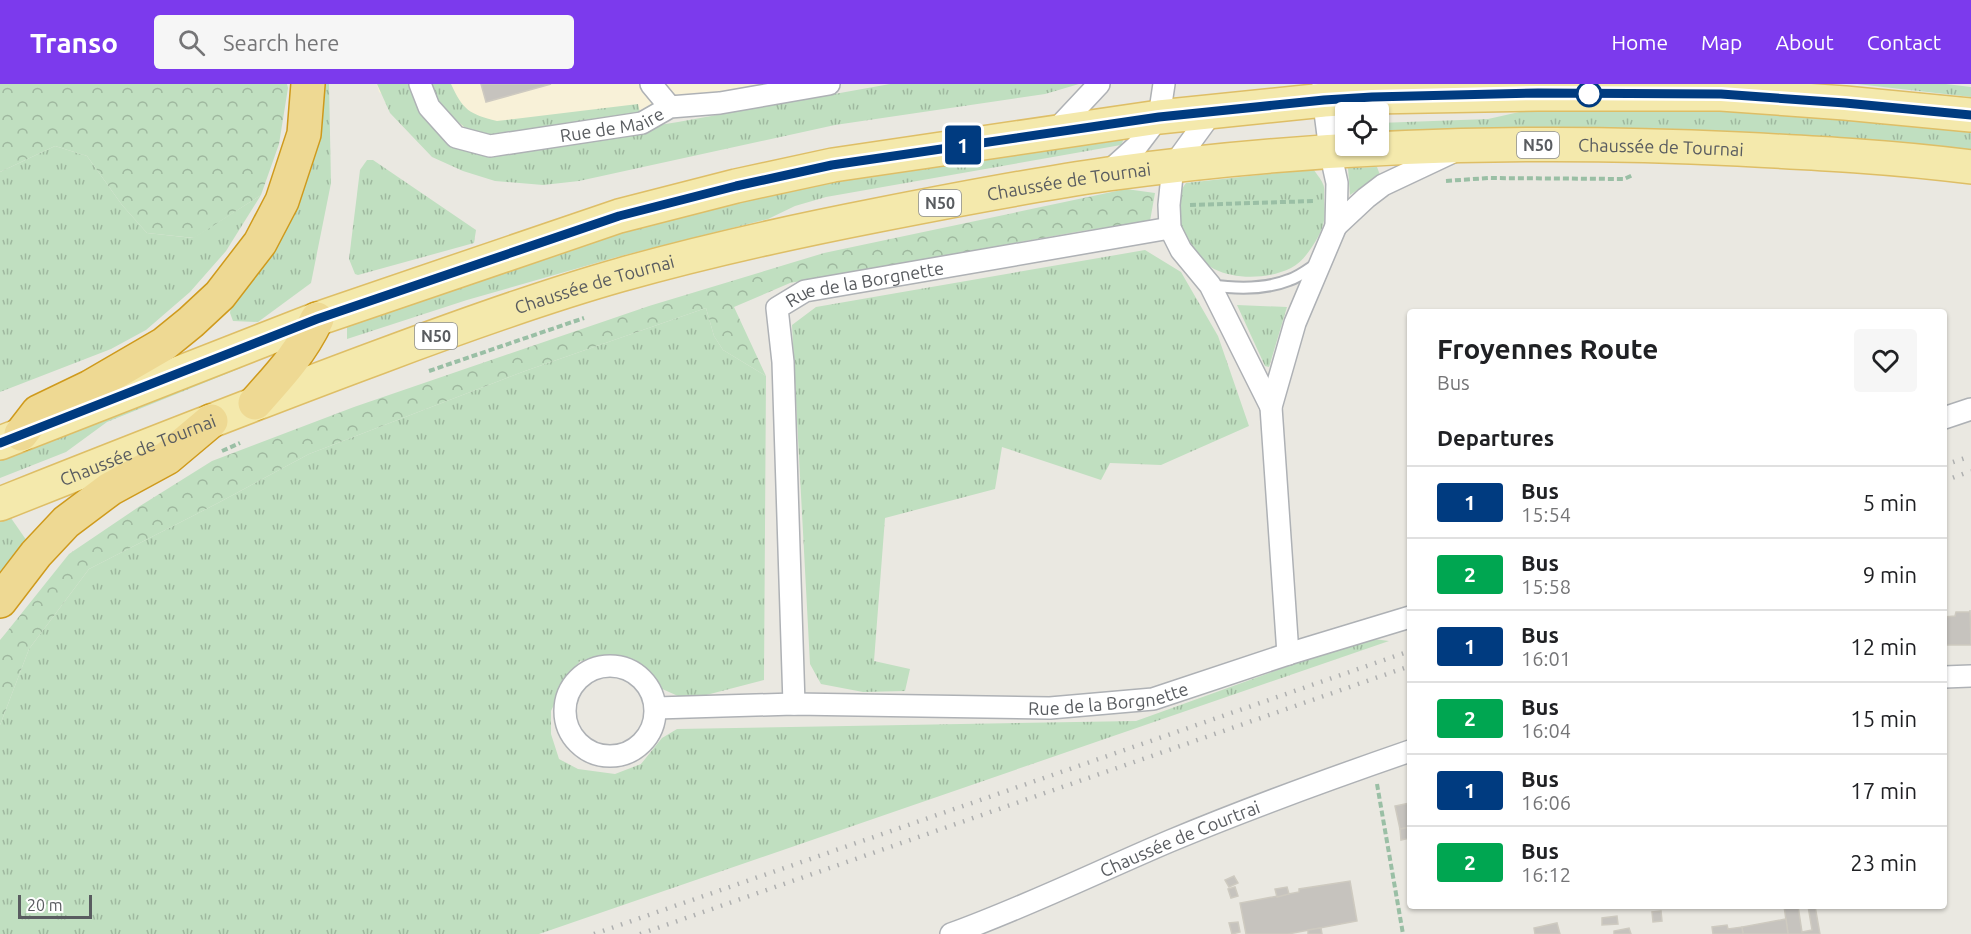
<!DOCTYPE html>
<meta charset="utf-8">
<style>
:root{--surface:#fff;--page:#f6f6f6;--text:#202124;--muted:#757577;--line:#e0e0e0;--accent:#7c3aed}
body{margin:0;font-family:Ubuntu,sans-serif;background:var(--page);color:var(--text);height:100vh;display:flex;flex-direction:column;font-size:22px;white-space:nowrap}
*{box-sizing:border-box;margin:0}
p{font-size:20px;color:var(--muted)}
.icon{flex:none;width:33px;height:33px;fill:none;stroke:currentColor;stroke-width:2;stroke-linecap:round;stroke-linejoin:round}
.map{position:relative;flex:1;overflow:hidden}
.side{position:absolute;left:1407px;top:225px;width:540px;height:600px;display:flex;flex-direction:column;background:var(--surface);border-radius:6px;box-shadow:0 2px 4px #0004}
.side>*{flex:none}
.badge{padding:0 12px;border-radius:4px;font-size:21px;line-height:39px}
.controls{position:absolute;left:1335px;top:18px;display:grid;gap:12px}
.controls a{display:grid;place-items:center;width:54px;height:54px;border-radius:6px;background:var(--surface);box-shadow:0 2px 4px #0004;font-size:30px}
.scale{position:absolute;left:18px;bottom:15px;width:74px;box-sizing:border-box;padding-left:6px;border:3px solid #595c60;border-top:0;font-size:16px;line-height:21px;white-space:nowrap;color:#595c60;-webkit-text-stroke:4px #fff;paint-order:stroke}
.map>.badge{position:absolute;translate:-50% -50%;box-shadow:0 0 0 3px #fff}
h2{padding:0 30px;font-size:22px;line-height:54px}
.round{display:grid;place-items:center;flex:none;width:63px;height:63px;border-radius:6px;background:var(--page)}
.head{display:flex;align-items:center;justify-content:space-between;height:102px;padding:0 30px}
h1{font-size:28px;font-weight:600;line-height:45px}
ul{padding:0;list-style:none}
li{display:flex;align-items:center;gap:18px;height:72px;padding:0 30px;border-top:2px solid var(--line)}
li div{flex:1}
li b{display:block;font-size:22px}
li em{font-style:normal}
li .badge{min-width:66px;font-weight:700;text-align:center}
header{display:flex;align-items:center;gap:36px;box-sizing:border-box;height:84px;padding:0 30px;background:var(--accent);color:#fff}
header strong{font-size:28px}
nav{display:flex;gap:33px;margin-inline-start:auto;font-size:21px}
.search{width:420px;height:54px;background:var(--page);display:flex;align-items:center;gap:15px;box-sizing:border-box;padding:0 21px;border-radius:6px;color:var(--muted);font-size:22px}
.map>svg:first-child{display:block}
</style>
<header>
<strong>Transo</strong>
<div class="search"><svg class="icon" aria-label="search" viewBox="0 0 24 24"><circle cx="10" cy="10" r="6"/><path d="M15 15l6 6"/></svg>Search here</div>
<nav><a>Home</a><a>Map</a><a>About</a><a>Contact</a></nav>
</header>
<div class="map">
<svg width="1971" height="850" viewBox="0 0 1971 850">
<defs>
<pattern id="grass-tufts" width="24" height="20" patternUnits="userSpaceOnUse" patternTransform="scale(1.5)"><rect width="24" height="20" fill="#c0dfc0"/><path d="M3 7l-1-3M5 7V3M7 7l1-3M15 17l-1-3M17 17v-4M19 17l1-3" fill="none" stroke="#9fb89f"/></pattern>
<pattern id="forest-crowns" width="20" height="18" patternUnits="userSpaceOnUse" patternTransform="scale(1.5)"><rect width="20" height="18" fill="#c0dfc0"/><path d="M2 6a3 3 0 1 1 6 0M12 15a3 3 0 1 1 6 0" fill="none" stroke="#9fb89f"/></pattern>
</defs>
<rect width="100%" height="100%" fill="#eae8e1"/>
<path fill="#f8f1d8" d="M377,0h412l-317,64 -93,-56z"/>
<g fill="url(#grass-tufts)">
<path d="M321,0h8l2,99 -20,100 -53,39 -25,-1 -3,-8 2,-14z"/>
<path d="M377,0h35l16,36 69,31 181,-29 212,-38h189l-34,10 -210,31 -256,56 -36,4 -48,-4 -32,-10 -31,-14 -42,-44z"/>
<path d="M428,0h23c12,26 18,30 46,37l141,-17 2,9 -146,26 -25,-8 -19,-16 -19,-21z"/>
<path d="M1857,0h89l25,3v10z"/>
<path d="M1682,25l152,8 137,13v22l-592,-18v-11l109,-4 40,-9z"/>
<path d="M1120,50l3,7 -2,4 -295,52 -31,9 -27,13 -151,38 -150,43 -120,39v-14l183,-69 230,-59 74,-16z"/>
<path d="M55,62l32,10 35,49 25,28 46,5 68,-43 -35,56 -36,41 -44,38 -35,19 -111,43v-220z"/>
<path d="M367,76h6l103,70 -2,13 -116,32 -3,-1 -6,-15 11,-89z"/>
<path d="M1377,83l3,8 -30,20 -2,-27z"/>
<path d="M1313,85c3,4 8,10 10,15 2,4 1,9 1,14 1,16 2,24 -6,39 -7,12 -15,25 -27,31 -22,11 -55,12 -77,1 -27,-15 -50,-59 -28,-86z"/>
<path d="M1145,166l36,22 37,64 31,90 -88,39 -51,-2 -9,17 -99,-33 -7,42 -110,29 -11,143 36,8 -5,22 -42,1 -42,-8 -11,-20 -18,-339 24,-18z"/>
<path d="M1237,221l50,2 -18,60 -4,-1z"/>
<path d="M706,224l8,28 9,14 43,26 -2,304 -77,20 -27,-12 -17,-17 -26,-13 -37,3 -15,21 -14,29v23l8,25 19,10 37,5 26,-10 21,-26 15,-9 459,-8 230,-83 23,3 -850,293h-539v-209l29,-76 60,-80 129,-66 91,-49 216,-83z"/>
<path d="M262,272l-21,12 -134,54 -41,30 -66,26v-28z"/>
<path d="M11,434l18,26 -29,36v-58z"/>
</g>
<g fill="url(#forest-crowns)">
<path d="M0,0h287l1,4 -9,56 -18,51 -67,43 -47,-5 -25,-28 -35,-49 -32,-10 -55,26z"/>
<path d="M1126,105l29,4 -5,28 -68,10 -292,52 -56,24 32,69 -43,-26 -9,-14 -8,-28 -181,63 -216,83 -91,49 -129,66 -60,80 -29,76v-85l5,-6 64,-80 71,-48 72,-45 142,-54 295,-101 175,-53z"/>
</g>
<g fill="#c6c3be" stroke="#cecac0" stroke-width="1.5">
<path d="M481,0h70l-65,18z"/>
<path d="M1970,526l1,35h-27v-28l11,-1 1,-4h14z"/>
<path d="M1410,719v24l-10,2 -5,-23z"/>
<path d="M1410,743v11l-9,2 -1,-11z"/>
<path d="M1234,792l4,7 -9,4 -4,-7z"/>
<path d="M1350,797l7,40 -69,13h-42l-6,-31 59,-11v-3z"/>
<path d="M1235,803l3,9 -7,2 -3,-9z"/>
<path d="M1287,803l2,7 -12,3 -2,-8z"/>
<path d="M1784,822h14l4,26 10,-2 -4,-24h7l5,28h-32z"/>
<path d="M1661,827l1,10 -9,1 -1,-10z"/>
<path d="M1617,832l1,8 -16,1v-7z"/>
<path d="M1786,835l2,15h-45l-1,-7z"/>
<path d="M1238,838l2,10 -8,2 -3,-11z"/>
<path d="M1557,839l3,11h-25l-1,-6z"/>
<path d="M1727,841l1,4 14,-2 1,7h-30l-1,-7z"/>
<path d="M1321,844l1,6h-14v-4z"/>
<path d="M1629,844l2,6h-17v-3z"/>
</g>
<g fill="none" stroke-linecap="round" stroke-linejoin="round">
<g stroke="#aeb1b5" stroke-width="14">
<path id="service" d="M1210,201c27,4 54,5 79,-5 10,-3 20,-11 29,-17"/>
</g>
<g stroke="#aeb1b5" stroke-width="24">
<g id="minor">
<path id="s1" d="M420,0l9,23 27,30 34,9 152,-23 28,-16 50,-4 109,-19"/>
<path d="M651,0l19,23"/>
<path d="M1213,27l-40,55 -4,39 1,23 11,22 29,35 61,122"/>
<path d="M1055,47l44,-47"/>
<path d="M1107,89l30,-27 22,-29 5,-33"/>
<path d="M1336,142l30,-28 17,-13 70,-33"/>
<path d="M1944,334l27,-9"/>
<path d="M1288,570l-17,-247 24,-84 41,-97 1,-43 -7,-32 -8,-62"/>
<circle cx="610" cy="627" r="45"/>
<path d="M1944,593l27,-1"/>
<path id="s2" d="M794,620l-11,-342 -6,-54 28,-17 365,-63"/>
<path id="s3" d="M656,624l138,-4 256,4 103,-9 135,-45 122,-37"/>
<path id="s4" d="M951,850c75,-27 146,-62 219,-93 79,-33 159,-62 240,-90"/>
</g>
</g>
<g stroke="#debe66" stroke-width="36">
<g id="primary">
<path d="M0,359l317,-124 302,-103 117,-30 97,-21 326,-48 165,-17 48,-3 166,-3h183l124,9 126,12"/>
<path id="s5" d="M0,420c126,-50 252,-100 379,-147 80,-30 160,-59 241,-82 85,-24 171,-43 258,-60 76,-15 153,-30 230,-41 208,-29 420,-35 630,-25 78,4 156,8 233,18"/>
</g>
</g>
<g stroke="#cf9a1c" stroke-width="36">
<g id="motorway">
<path d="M255,319c25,-28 45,-49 62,-84"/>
<path d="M21,350l17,-22 52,-25 74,-43 27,-22 29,-27 40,-52 22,-42 22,-67 4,-50"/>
<path d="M0,517l36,-47 30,-32 44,-33 57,-31 44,-37"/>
</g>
</g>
<g stroke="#9abfa5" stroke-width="4" stroke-dasharray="6 3" stroke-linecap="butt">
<path d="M1446,97l42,-3 136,1 9,-4"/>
<path d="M1190,121l125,-4"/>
<path d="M429,287l155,-53"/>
<path d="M222,367l18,-8"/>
<path d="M1377,700l26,150"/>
</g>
<use href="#service" stroke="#fff" stroke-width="10"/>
<use href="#minor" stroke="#fff" stroke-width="21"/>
<use href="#primary" stroke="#f4e9ac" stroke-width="33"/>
<use href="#motorway" stroke="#eed993" stroke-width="33"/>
<g stroke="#afb0b0" stroke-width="4.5" stroke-dasharray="1.5 8" stroke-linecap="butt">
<path d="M1944,381l27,-9"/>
<path d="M1944,397l27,-10"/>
<path d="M594,850l816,-283"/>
<path d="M640,850l770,-268"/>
</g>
</g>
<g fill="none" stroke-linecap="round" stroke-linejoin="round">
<g stroke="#fff" stroke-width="14">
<path id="line" d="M0,359l317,-124 302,-103 117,-30 96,-21 327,-48 165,-17 48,-3 166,-4 183,1 124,9 126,12"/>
</g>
<use href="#line" stroke="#003b80" stroke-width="9"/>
</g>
<circle fill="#fff" stroke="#003b80" stroke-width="3" cx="1589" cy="10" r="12"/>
<g text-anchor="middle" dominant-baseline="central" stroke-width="4.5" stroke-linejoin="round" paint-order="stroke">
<g fill="#fff" stroke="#8b8d90" stroke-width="1.5">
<rect x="1517" y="48" width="42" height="26" rx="4.5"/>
<rect x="919" y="106" width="42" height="26" rx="4.5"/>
<rect x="415" y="239" width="42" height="26" rx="4.5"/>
</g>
<g font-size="16" font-weight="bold" fill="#595c60">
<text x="1538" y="61">N50</text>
<text x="940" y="119">N50</text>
<text x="436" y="252">N50</text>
</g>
<g font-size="18" fill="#595c60" stroke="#fff">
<text stroke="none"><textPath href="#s1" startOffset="224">Rue de Maire</textPath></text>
<text stroke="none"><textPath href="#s5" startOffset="1714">Chaussée de Tournai</textPath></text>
<text stroke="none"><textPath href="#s5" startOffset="1120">Chaussée de Tournai</textPath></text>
<text stroke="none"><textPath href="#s5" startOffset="634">Chaussée de Tournai</textPath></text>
<text stroke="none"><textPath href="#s2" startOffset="489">Rue de la Borgnette</textPath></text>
<text stroke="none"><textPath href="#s5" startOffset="148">Chaussée de Tournai</textPath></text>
<text stroke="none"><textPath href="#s3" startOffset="453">Rue de la Borgnette</textPath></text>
<text stroke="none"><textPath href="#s4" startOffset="248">Chaussée de Courtrai</textPath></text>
</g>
</g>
</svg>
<div class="controls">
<a><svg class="icon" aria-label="locate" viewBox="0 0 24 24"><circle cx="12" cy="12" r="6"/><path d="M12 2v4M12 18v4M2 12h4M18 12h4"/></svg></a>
</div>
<div class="scale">20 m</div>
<b class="badge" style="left:963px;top:61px;background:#003b80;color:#fff">1</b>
<section class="side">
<div class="head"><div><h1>Froyennes Route</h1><p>Bus</p></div><a class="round"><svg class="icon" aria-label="heart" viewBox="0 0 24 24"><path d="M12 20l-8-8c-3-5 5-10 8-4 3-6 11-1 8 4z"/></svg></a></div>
<h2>Departures</h2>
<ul>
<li><span class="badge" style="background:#003b80;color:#fff">1</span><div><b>Bus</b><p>15:54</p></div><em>5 min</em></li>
<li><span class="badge" style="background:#00a651;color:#fff">2</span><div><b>Bus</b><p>15:58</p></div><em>9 min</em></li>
<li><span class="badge" style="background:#003b80;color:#fff">1</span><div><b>Bus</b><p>16:01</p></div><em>12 min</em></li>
<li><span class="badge" style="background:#00a651;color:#fff">2</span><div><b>Bus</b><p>16:04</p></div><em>15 min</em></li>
<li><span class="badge" style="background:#003b80;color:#fff">1</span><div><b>Bus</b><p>16:06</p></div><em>17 min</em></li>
<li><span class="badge" style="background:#00a651;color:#fff">2</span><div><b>Bus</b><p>16:12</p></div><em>23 min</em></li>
</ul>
</section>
</div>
